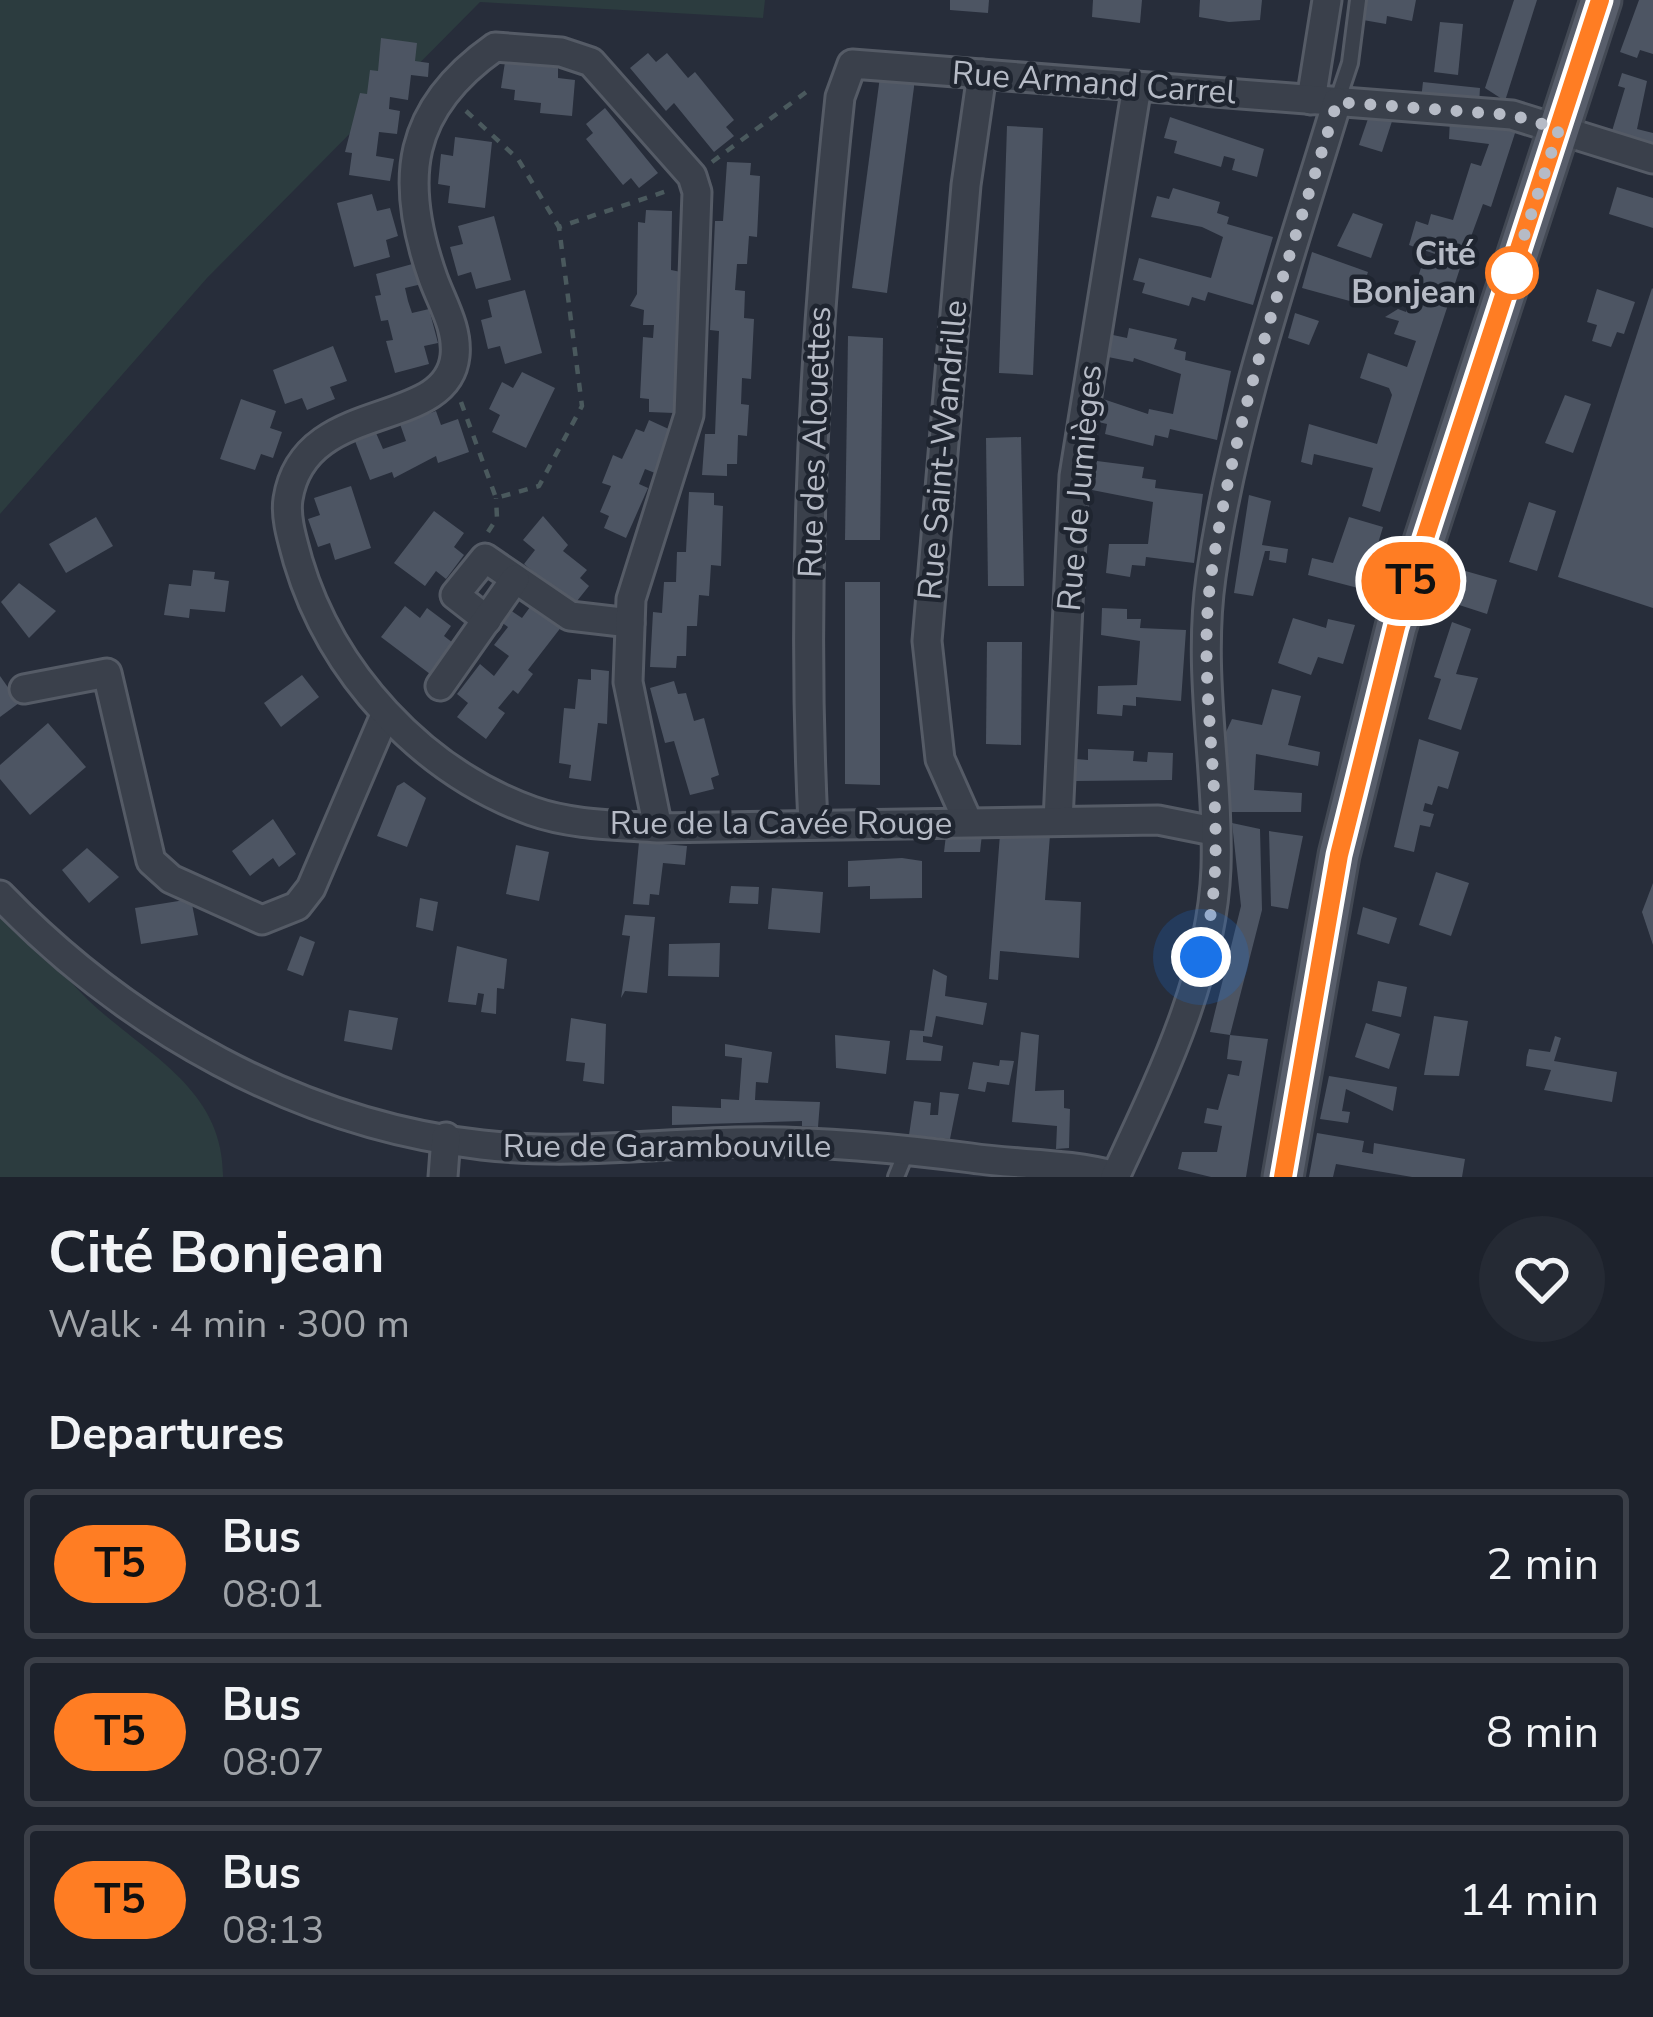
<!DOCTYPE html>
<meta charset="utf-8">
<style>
:root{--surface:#1d222c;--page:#252a34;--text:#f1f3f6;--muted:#a0a4a9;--line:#3b3f48}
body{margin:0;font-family:"Nunito Sans",sans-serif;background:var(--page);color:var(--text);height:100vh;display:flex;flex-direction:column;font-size:45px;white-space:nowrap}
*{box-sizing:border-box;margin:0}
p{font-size:39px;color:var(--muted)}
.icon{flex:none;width:66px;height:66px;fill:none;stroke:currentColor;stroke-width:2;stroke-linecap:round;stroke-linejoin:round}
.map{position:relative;height:1177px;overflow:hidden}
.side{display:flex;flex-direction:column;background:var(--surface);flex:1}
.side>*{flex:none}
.badge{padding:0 24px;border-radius:39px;font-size:42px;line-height:78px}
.you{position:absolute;width:60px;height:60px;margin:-30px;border:9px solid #fff;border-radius:50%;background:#1a73e8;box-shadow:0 0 0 18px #1a73e833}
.map>.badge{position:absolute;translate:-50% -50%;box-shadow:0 0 0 6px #fff}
h2{padding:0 48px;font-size:45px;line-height:108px}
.round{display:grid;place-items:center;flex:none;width:126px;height:126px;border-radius:63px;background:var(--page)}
.headline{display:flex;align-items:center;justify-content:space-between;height:204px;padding:0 48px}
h1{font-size:57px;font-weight:700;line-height:90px}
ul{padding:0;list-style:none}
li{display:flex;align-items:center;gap:36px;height:150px;margin:0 24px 18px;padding:0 24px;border:6px solid var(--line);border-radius:12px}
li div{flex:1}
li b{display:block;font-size:45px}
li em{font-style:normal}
li .badge{min-width:132px;font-weight:700;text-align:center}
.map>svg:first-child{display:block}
</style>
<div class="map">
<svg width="1653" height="1177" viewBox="0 0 1653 1177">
<rect width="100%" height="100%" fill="#272d3a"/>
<g fill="#2c3c3f">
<path d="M0,0h765l-2,18 -283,-16 -273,276 -207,236z"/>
<path d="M0,890c29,36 55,78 88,110 57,54 136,88 135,177h-223z"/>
</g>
<g fill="#4d5563">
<path d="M950,0h39l-1,13 -38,-3z"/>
<path d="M1093,0h49l-2,23 -48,-6z"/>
<path d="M1200,0h62l-2,20 -31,2 -30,-5z"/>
<path d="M1366,0h50l-4,21 -25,-5 -1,8 -23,-4z"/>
<path d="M1514,0h23l-32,101 -20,-13z"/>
<path d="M1639,0h14v54l-13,-4 -3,8 -17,-6z"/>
<path d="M1440,22l23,2 -5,51 -24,-3z"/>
<path d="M381,38l36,5 -2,18 14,2 -1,14 -17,-2 -3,25 -18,-3 -1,12 11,2 -3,23 -18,-2 -3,24 18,3 -4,22 -41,-6 3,-22 -7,-1 15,-59 7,1 3,-24 8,1z"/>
<path d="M648,53l8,9 11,-9 21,25 7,-6 39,48 -8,7 8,9 -20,16 -40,-49 -8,8 -36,-43z"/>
<path d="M505,62l53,6v10l17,2 -3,36 -32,-3 1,-10 -27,-3 1,-10 -14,-2z"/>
<path d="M881,69l33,4v14l-27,206 -35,-5z"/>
<path d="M1622,73l25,8 -10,48 16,4v19l-44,-11 16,-53 -7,-2z"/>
<path d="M1423,82l57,6 -1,16 -58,-5z"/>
<path d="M605,108l53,65 -19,15 -8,-10 -8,7 -37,-46 7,-6 -7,-9z"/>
<path d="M1371,110l24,2 -13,40 -23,-7z"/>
<path d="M1170,117l94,32 -7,28 -25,-7 3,-11 -11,-3 -3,11 -47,-14 3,-12 -13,-3z"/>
<path d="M1450,119l67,8 -26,80 -8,-3 -18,49 -85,259 -18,-6 11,-38 -59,-14 -2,11 -11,-3 8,-38 68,20 15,-49 -3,-7 -29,-10 8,-25 39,14 9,-26 -22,-7 5,-13 -14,-4 13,-8 8,3 18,-53 14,5 3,-8 -32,-11 7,-24 12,4 3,-11 22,6 18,-57 10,3 8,-22 -40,-5z"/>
<path d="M1007,126l36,2 -10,247 -34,-2z"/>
<path d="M455,137l37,5 -7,66 -37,-5 2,-17 -12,-2 3,-30 12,2z"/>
<path d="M727,162l24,1 -1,12 10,1 -3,61 -8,-1 -2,28h-10l-2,26 10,1 -1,27 10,1 -3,60 -9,-1 -1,26 8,1 -2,31 -9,-1 -1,29h-10v12l-25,-1 3,-41h10l4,-103 -9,-1 5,-109h8z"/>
<path d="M1617,187l36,11v30l-44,-14z"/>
<path d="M1173,188l47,14 -3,11 12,4 -2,7 46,13 -20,68 -45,-13 -3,9 -13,-4 -3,9 -47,-13 3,-10 -12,-3 6,-22 72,20 12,-41 -21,-10 -51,-10 6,-21 12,3z"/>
<path d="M372,194l5,17 13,-3 8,28 -12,4 4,17 -36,10 -17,-64z"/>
<path d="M646,210l26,1 -1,59 10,2 -7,141 -25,-1v-13l-9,-1 3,-61 10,1 1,-13h-11l1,-15 -14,-4 7,-12 1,-72 7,1z"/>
<path d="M1353,213l30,11 -12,34 -34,-12z"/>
<path d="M494,216l17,64 -35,9 -5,-17 -13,4 -8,-29 13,-3 -5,-18z"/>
<path d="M1312,252l56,20 -11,31 -55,-15z"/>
<path d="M416,263l6,21 -17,4 3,13 4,12 17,-4 9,34 -14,3 5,18 -34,9 -9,-32 7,-1 -5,-20 -7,1 -6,-25 6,-1 -5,-21z"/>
<path d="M1652,288l1,1v319l-95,-31z"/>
<path d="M1597,289l38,13 -11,32 -7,-2 -6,15 -19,-6 5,-16 -10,-3z"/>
<path d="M525,290l17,63 -37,11 -5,-18 -12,3 -7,-29 11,-3 -4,-17z"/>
<path d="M1295,313l24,8 -10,24 -21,-7z"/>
<path d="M1129,328l48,11 -3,10 12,3 -1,8 46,11 -14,69 -47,-11 -2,9 -13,-3 -2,11 -48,-12 2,-10 -13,-3 6,-23 48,16 1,-5 24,5 8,-40 -47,-16 -1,4 -25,-5 5,-22 14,3z"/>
<path d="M848,336l35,2 -3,202h-35z"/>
<path d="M333,346l14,35 -17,6 5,12 -28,11 -5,-12 -17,6 -12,-34z"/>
<path d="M522,372l33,16 -29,60 -34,-16 8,-17 -11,-6 13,-27 11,6z"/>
<path d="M1565,395l26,9 -18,49 -28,-10z"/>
<path d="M241,399l35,12 -6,17 12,4 -9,26 -12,-4 -6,16 -35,-11z"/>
<path d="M436,411l5,14 17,-6 11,33 -31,11 -2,-7 -42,22 -2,-6 -22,8 -15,-39 21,-8 7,16 23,-8 -6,-17z"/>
<path d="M649,420l24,11 -18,42 -10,-4 -6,15 9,4 -22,50 -22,-10 5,-12 -9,-4 11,-26 -9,-3 11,-28 9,4 14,-30 8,3z"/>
<path d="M1021,437l3,149h-36l-2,-148z"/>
<path d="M1097,461l47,6 -2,11 14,2 -1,8 48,6 -9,69 -48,-6 -1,9 -13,-1 -2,12 -24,-4 3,-29h39l5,-42 -61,-12z"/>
<path d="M351,486l20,62 -36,12 -5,-17 -12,4 -10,-28 12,-4 -6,-17z"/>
<path d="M689,492l25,1v12l9,1 -2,60 -10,-1 -2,31 -10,-1 -2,31h-10l-1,30h-9l-1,12 -26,-1 3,-55 9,1 2,-31h12l1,-30h9z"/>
<path d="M1249,495l22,6 -9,44 26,4 -2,14 -17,-3 1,-9h-5l-12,45 -19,-3z"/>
<path d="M1529,502l27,9 -19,60 -28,-9z"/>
<path d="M434,511l30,22 -10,14 10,8 -18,24 -10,-8 -11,15 -31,-23z"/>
<path d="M543,516l25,29 -5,6 24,19 -7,8 9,8 -16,20 -49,-42 11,-14 -12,-10z"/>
<path d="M96,517l17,29 -47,27 -17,-29z"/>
<path d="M1349,517l34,10 -14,46 -7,-2 -4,17 -50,-13 4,-17 21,5z"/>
<path d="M193,570l22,2 -1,7 15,2 -4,31 -35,-3 -1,9 -25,-3 5,-31 22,2z"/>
<path d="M1462,570l35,10 -10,34 -34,-11z"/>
<path d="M845,582h35v203l-35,-1z"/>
<path d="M19,583l37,28 -27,27 -28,-36z"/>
<path d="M533,603l29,23 -34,44 5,4 -15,20 -5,-4 -15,18 7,5 -19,26 -29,-22 11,-14 -11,-9 23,-30 14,12 15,-20 -15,-11 14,-18 -7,-5 9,-12 12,8z"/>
<path d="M405,606l15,12 7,-10 24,18 -7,10 13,10 -23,31 -53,-40z"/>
<path d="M1102,608l25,1v10h14l-1,9 46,2 -5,71 -45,-4v9l-13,-1 -1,11 -25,-2 1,-28 39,-1 3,-44 -39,-6z"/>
<path d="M1293,618l33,10 2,-9 27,6 -12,39 -25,-7 -7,18 -33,-12z"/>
<path d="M1452,622l19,7 -15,45 22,4 -17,52 -33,-11 13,-40 -7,-2z"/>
<path d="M987,642h35l-1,103 -35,-1z"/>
<path d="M591,669l18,2 -2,53 -9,-1 -7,58 -22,-3 2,-13 -12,-2 5,-55 11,1 3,-30 13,1z"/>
<path d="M302,675l17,22 -38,30 -17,-24z"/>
<path d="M0,676l19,27 -19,14z"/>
<path d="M674,681l4,13 8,-1 8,28 10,-3 15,57 -8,3 3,11 -24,6 -16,-54 -9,2 -15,-55z"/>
<path d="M1272,689l29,7 -13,49 32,7 -2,14 -62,-12 -2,36 48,3 -1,19h-70l-5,-80 6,-13 30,6z"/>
<path d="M48,723l38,44 -56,48 -30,-36v-14z"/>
<path d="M1419,739l40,13 -11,37 -10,-3 -6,19 -7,-2 -2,8 11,3 -4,13 -10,-2 -6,27 -20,-5z"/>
<path d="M1088,749l46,2 -1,10 14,1 1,-10 25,1 -1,27 -97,1 1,-22 12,1z"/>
<path d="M404,782l22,16 -19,49 -30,-11 20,-50z"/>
<path d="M273,819l23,35 -17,13 -6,-9 -23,18 -18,-25z"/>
<path d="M1232,823l28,6 2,81 -32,125 38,4 -22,138h-35l-33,-8 4,-17h35l5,-26 -18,-3 3,-15 11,2 10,-36 11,2 3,-15 -15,-2 3,-24 -20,-3 31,-126z"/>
<path d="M1269,831l34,5 -15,73 -17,-3z"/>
<path d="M982,834l-2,18h-36l2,-17z"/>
<path d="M1000,834l50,1 -5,65 36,2 -2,56 -79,-7 -2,29 -9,-1z"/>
<path d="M639,842l48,4 -2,19 -22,-2 -4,32 -9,-1 -1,11 -16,-1z"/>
<path d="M516,845l33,7 -10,49 -33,-7z"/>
<path d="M87,848l32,29 -30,26 -27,-33z"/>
<path d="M902,858l20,3v37l-52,1v-13l-22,1v-26z"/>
<path d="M1436,872l33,11 -18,53 -32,-11z"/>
<path d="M1653,883v62l-11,-33z"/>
<path d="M731,886l28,1 -1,17 -29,-1z"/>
<path d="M772,888l51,4 -3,41 -52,-4z"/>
<path d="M420,898l18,4 -5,29 -17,-4z"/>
<path d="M191,899l7,36 -57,9 -6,-36z"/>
<path d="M1363,907l34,11 -8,26 -32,-10z"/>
<path d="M625,915l30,2 -8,76 -22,-2 -4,7 9,-62 -8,-1z"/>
<path d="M300,936l15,6 -12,34 -16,-6z"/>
<path d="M720,943l-1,34 -51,-1 1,-32z"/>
<path d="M457,946l50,13 -3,30 -7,-1 -1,26 -15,-2 3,-18 -6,-1 -2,12 -28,-3z"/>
<path d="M933,969l14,7 -2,20 42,7 -4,22 -47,-9 -4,21 -9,-1v6l20,4 -2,15 -35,-1 4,-30 14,1z"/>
<path d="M1378,981l29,6 -6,30 -29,-6z"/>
<path d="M349,1010l49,8 -6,32 -48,-9z"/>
<path d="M1434,1016l34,5 -9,55 -35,-1z"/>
<path d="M571,1018l35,6 -2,60 -21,-3 2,-18 -19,-2z"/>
<path d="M1366,1023l34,11 -11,35 -34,-12z"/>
<path d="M1021,1032l18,3 -4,56 29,-1v18l6,1 -1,39 -13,1 1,-23 -45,-4z"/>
<path d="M835,1035l55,6 -4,33 -50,-6z"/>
<path d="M1555,1036l6,2 -7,23 63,11 -5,30 -68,-12 7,-20 -25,-4 1,-10 2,-7 21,3z"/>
<path d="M725,1044l47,8 -4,31 -12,-1 -1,18 65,2 -2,25 -16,-1v-5l-130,4v-19l49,2v-9l18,1 3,-42 -17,-2z"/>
<path d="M1000,1060l14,1 -5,24 -22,-3 -2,10 -17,-3 5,-27 26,4z"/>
<path d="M1329,1076l68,11 -4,24 -47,-22 -4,22 8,1 -2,11 -28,-4z"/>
<path d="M940,1092l19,2 -9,45 -41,-4 5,-34 17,2 -1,12h8z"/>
<path d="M1317,1133l47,8 -2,11 11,2 1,-11 91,16 -3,18h-50l-76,-13 -3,13h-24z"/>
</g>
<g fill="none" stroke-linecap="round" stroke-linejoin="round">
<g stroke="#555b66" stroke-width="20">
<g id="service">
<path d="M1337,102l13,-39 8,-63"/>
<path d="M896,1177l11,-27"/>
</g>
</g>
<g stroke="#555b66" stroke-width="33">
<g id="minor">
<path d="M1311,100l16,-100"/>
<path d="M487,620l-32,-25 30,-37 85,58 60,7"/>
<path d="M440,686l75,-107"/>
<path d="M24,689l83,-16 44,188 20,18 91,41 35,-14 14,-18 74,-173"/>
<path d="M1058,821l16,-345 63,-390"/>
<path d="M968,822l-28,-63 -13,-118 39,-456 16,-111"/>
<path d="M813,823c-12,-243 1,-485 27,-726l12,-33 660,51 141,44"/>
<path d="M658,828l-30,-146 3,-83 58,-184 8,-223 -5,-16 -101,-114 -30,-10 -66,-5c-88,62 -97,132 -62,231 9,25 25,50 22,78 -8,76 -151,40 -167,143 -3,19 5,43 10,62 33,111 123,210 234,250 39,14 85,14 126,17l500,-8 55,11"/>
<path d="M0,895c127,132 298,229 482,250 85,10 169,-1 254,-3 78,-2 158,6 235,16 48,7 97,5 144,18"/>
<path d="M443,1177l3,-40"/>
<path d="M1115,1177c45,-97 97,-201 101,-309 3,-98 -19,-193 -5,-291 23,-162 79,-319 126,-475"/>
</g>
</g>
<g stroke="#434954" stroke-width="45">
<path id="primary" d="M1283,1177l56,-322 57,-228 205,-627"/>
</g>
<g stroke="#4a595d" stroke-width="4.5" stroke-dasharray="9 9" stroke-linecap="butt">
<path d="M466,111l52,48 41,68 108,-36"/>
<path d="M712,162l101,-75"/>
<path d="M461,402l35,96 43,-12 43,-80 -23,-179"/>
<path d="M488,532l9,-14 -1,-20"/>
</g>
<use href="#service" stroke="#3a404b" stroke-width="14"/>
<use href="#minor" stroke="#3a404b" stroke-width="27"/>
<use href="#primary" stroke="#585e6b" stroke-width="39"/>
</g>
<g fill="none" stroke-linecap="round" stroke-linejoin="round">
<g stroke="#fff" stroke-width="27">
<path id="line" d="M1283,1177l56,-322 57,-228 204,-627"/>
</g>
<use href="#line" stroke="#ff7d23" stroke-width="18"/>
<path stroke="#b6bbc6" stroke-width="12" stroke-dasharray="0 21.6" d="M1201,957c36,-119 -8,-255 10,-380 23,-162 79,-319 126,-475l175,13 47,14 -47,144"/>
</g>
<circle fill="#fff" stroke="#ff7d23" stroke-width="6" cx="1512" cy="273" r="24"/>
<g text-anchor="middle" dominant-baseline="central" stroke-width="9" stroke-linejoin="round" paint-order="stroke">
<g font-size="33" fill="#b6bbc6" stroke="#1f2530">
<text transform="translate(1094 83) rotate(4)">Rue Armand Carrel</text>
<text transform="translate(815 442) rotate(-88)">Rue des Alouettes</text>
<text transform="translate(943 450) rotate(-85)">Rue Saint-Wandrille</text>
<text transform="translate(1080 488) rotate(-85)">Rue de Jumièges</text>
<text x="781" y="823">Rue de la Cavée Rouge</text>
<text x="667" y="1146">Rue de Garambouville</text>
</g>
<g font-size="33" font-weight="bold" fill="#b6bbc6" stroke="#1f2530" text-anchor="end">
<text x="1476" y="254">Cité<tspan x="1476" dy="38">Bonjean</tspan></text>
</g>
</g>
</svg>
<div class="you" style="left:1201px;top:957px"></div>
<b class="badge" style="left:1411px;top:581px;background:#ff7d23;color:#111">T5</b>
</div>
<section class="side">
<div class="headline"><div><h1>Cité Bonjean</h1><p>Walk · 4 min · 300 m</p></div><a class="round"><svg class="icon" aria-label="heart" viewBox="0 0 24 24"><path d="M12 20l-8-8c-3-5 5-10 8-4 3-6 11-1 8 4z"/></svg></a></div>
<h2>Departures</h2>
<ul>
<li><span class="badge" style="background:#ff7d23;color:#111">T5</span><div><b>Bus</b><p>08:01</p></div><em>2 min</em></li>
<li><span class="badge" style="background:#ff7d23;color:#111">T5</span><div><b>Bus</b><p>08:07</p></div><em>8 min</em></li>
<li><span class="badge" style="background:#ff7d23;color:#111">T5</span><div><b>Bus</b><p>08:13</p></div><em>14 min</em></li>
</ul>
</section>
